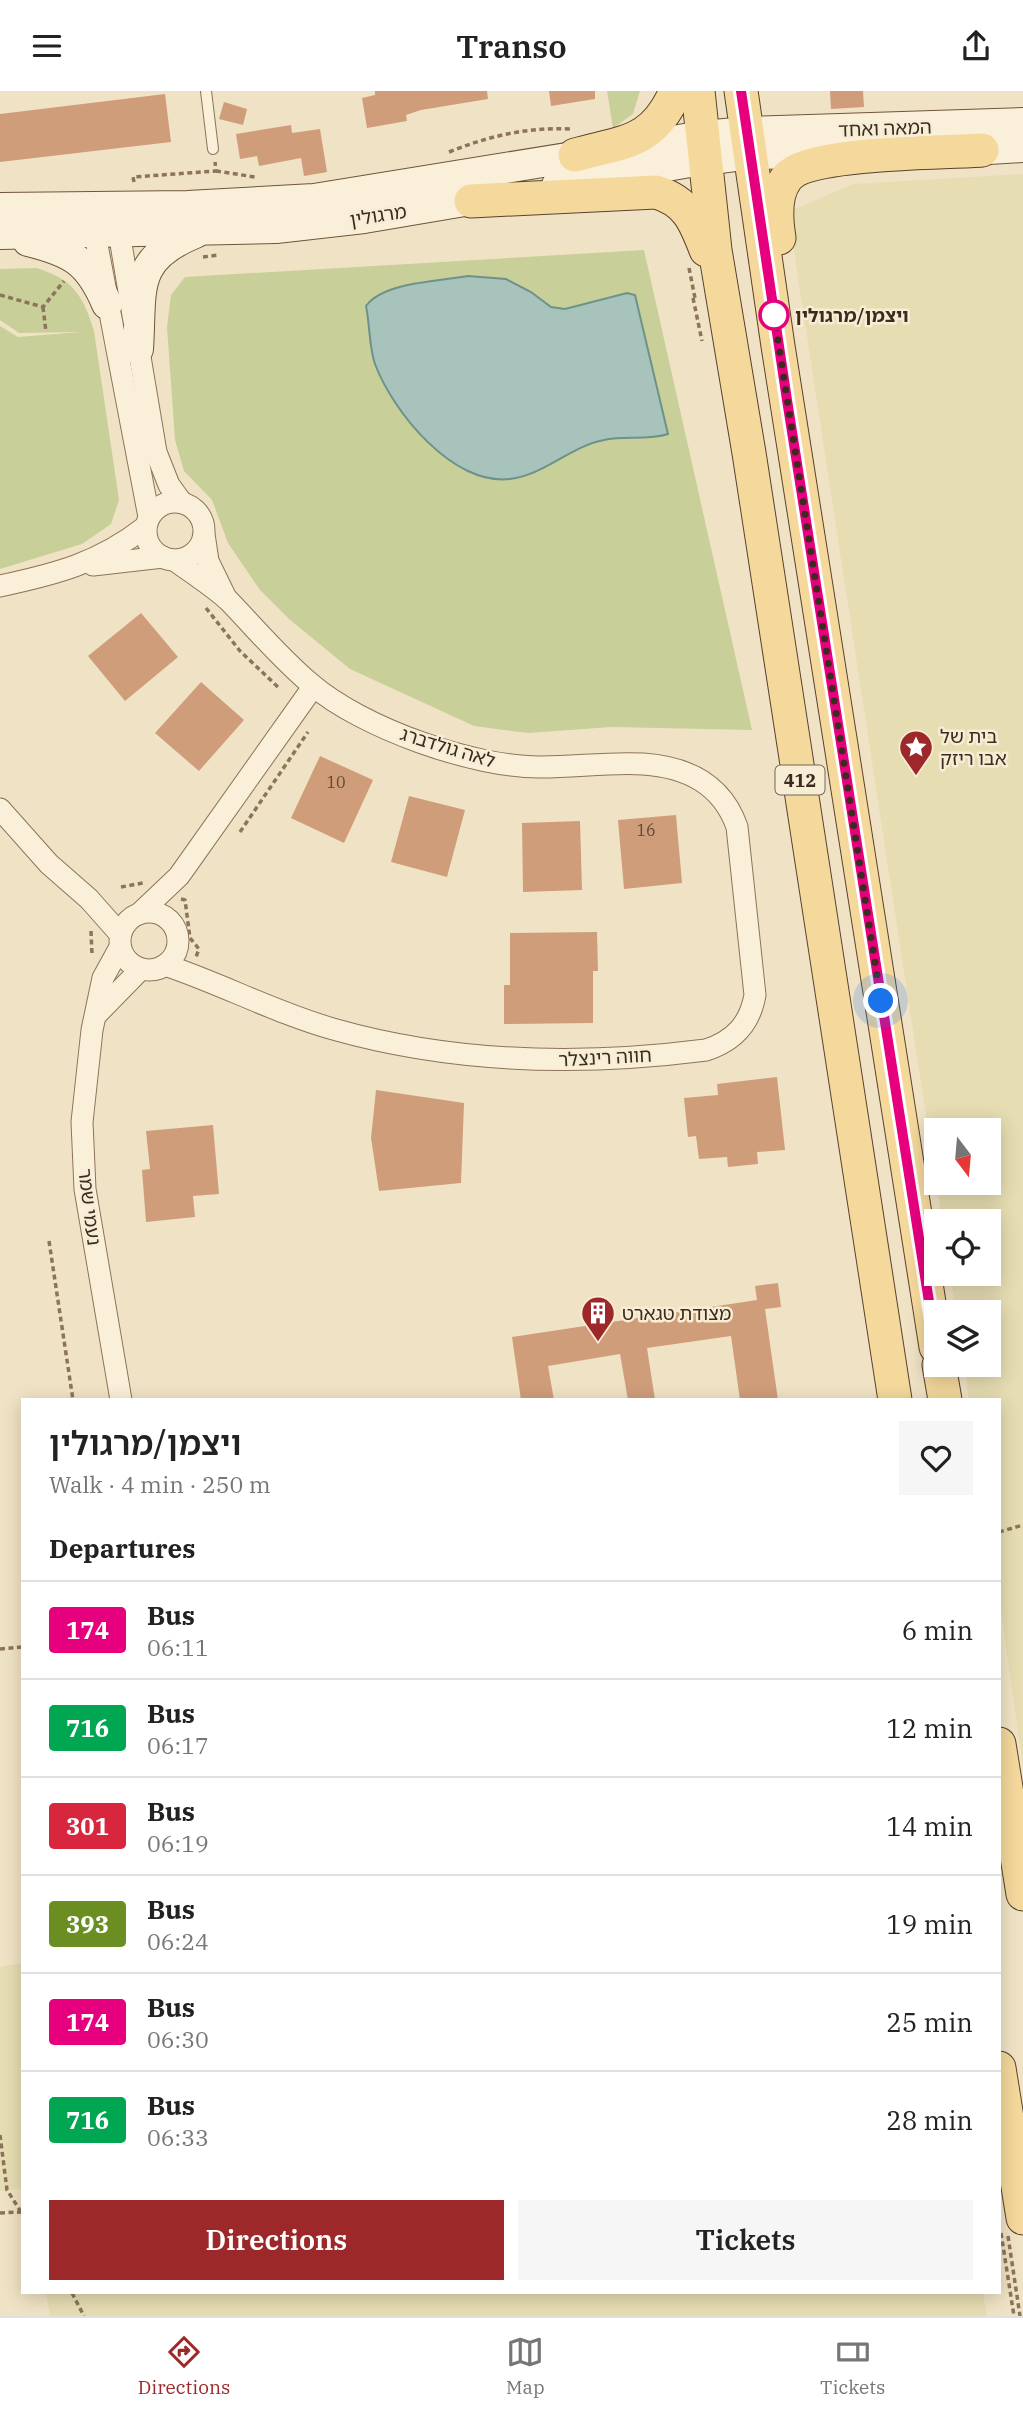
<!DOCTYPE html>
<meta charset="utf-8">
<style>
:root{--surface:#fff;--page:#f6f6f6;--text:#222;--muted:#767676;--line:#e0e0e0;--accent:#9d2829}
body{margin:0;font-family:"IBM Plex Serif","Noto Sans Hebrew",serif;background:var(--page);color:var(--text);height:100vh;display:flex;flex-direction:column;font-size:26px;white-space:nowrap}
*{box-sizing:border-box;margin:0}
p{font-size:23px;color:var(--muted)}
.icon{flex:none;width:38px;height:38px;fill:none;stroke:currentColor;stroke-width:2;stroke-linecap:round;stroke-linejoin:round}
.map{position:relative;flex:1;overflow:hidden}
.details{position:absolute;left:21px;top:1307px;width:980px;height:896px;display:flex;flex-direction:column;background:var(--surface);border-radius:0px;box-shadow:0 4px 18px #0003}
.details>*{flex:none}
.badge{padding:0 14px;border-radius:5px;font-size:24px;line-height:46px}
.needle{width:46px;rotate:164deg}
.fabs{position:absolute;left:924px;top:1027px;display:grid;gap:14px}
.fabs a{display:grid;place-items:center;width:77px;height:77px;border-radius:0px;background:var(--surface);box-shadow:0 4px 18px #0003;font-size:35px}
.you{position:absolute;width:35px;height:35px;margin:-18px;border:5px solid #fff;border-radius:50%;background:#1a73e8;box-shadow:0 0 0 10px #1a73e833}
.map>.badge{position:absolute;translate:-50% -50%;box-shadow:0 0 0 4px #fff}
h2{padding:0 28px;font-size:26px;line-height:63px}
.round{display:grid;place-items:center;flex:none;width:74px;height:74px;border-radius:0px;background:var(--page)}
.head{display:flex;align-items:center;justify-content:space-between;height:119px;padding:0 28px}
h1{font-size:33px;font-weight:600;line-height:52px}
.cta{display:flex;gap:14px;margin-top:auto;padding:14px 28px}
.cta a{flex:1;height:80px;border-radius:0px;background:var(--accent);color:#fff;font-size:28px;font-weight:600;line-height:80px;text-align:center}
.cta a+a{background:var(--page);color:var(--text)}
ul{padding:0;list-style:none}
li{display:flex;align-items:center;gap:21px;height:98px;padding:0 28px;border-top:2px solid var(--line)}
li div{flex:1}
li b{display:block;font-size:26px}
li em{font-style:normal}
li .badge{min-width:77px;font-weight:700;text-align:center}
header{display:flex;justify-content:space-between;align-items:center;height:91px;padding:0 28px;background:var(--surface);font-size:32px;font-weight:600}
.tab-bar{display:flex;justify-content:space-around;align-items:center;height:98px;border-top:2px solid var(--line);background:var(--surface);font-size:19px;color:var(--muted)}
.tab-bar a{display:grid;justify-items:center;gap:4px}
.tab-bar .active{color:var(--accent)}
.map>svg:first-child{display:block}
</style>
<header><svg class="icon" aria-label="menu" viewBox="0 0 24 24"><path d="M4 6h16M4 12h16M4 18h16"/></svg>Transo<svg class="icon" aria-label="share" viewBox="0 0 24 24"><path d="M12 15V3M7 8l5-5 5 5M5 13v7h14v-7"/></svg></header>
<div class="map">
<svg width="1023" height="2225" viewBox="0 0 1023 2225">
<rect width="100%" height="100%" fill="#f0e3c5"/>
<g fill="#e6ddb2">
<path d="M1023,83v1592l-24,-168v-198h-30l-5,-35h25v-52l-33,-1 -6,-38h39v-53h-47l-5,-38h52v-52h-53v50l-148,-969 65,-28z"/>
<path d="M23,1872v225l-23,3v-224z"/>
<path d="M46,2202h937l4,23h-937z"/>
</g>
<g fill="#c9cf98">
<path d="M607,0h33l-7,23 -20,14z"/>
<path d="M644,159l108,480 -141,-3 -83,6 -54,-7 -124,-57 -61,-50 -29,-29 -32,-47 -16,-43 -28,-29 -9,-31 -8,-113 4,-32 14,-18z"/>
<path d="M36,177c37,11 47,27 58,63l25,169 -8,24 -29,20 -82,25v-243l18,11 63,-5 -62,1 -19,-13v-51z"/>
</g>
<path fill="#a7c3bb" stroke="#6d9289" stroke-width="2" d="M468,185l38,3 25,13 20,15 14,2 62,-16 8,2 33,139c-21,7 -43,1 -64,6 -33,6 -60,35 -94,39 -57,7 -117,-67 -135,-115 -6,-17 -5,-39 -9,-58 17,-24 74,-25 102,-30z"/>
<g fill="#cf9d7a">
<path d="M375,0h112l1,8 -67,11 -15,5 1,6 -40,7 -5,-30 13,-3z"/>
<path d="M549,0h46v8l-44,7z"/>
<path d="M830,0h33l1,16 -33,2z"/>
<path d="M165,3l6,48 -171,20v-48z"/>
<path d="M224,11l23,7 -4,16 -24,-6z"/>
<path d="M291,34l1,8 28,-4 7,43 -23,4 -3,-18 -42,8 -2,-10 -17,3 -4,-25z"/>
<path d="M141,522l37,44 -53,44 -37,-45z"/>
<path d="M201,591l43,38 -45,51 -44,-38z"/>
<path d="M320,665l53,24 -29,63 -53,-25z"/>
<path d="M409,705l56,14 -18,67 -56,-15z"/>
<path d="M676,724l6,68 -58,6 -6,-69z"/>
<path d="M580,730l2,69 -59,2 -1,-69z"/>
<path d="M597,841l1,39h-5v52l-89,1v-39h6v-52z"/>
<path d="M777,986l8,73 -28,2 1,12 -30,3 -1,-10 -28,2 -3,-23 -8,1 -4,-39 34,-3 -1,-11z"/>
<path d="M376,999l88,13 -3,80 -82,8 -8,-53z"/>
<path d="M213,1034l6,69 -26,2 2,21 -49,5 -4,-52 8,-1 -4,-38z"/>
<path d="M778,1192l3,24 -16,2 13,91h-38l-9,-64 -84,12 8,52h-27l-8,-46 -72,12 6,34h-33l-9,-63 245,-37 -2,-14z"/>
</g>
<g fill="none" stroke-linecap="round" stroke-linejoin="round">
<g stroke="#8c745a" stroke-width="12">
<path id="lane" d="M206,0l7,58"/>
</g>
<g stroke="#8c745a" stroke-width="23">
<g id="street">
<path d="M113,128l8,25 35,208 13,33 13,18"/>
<path d="M101,129l-6,11 2,14 52,272"/>
<circle cx="175" cy="440" r="29"/>
<path d="M204,443l4,27 18,37"/>
<path d="M93,474l70,-8"/>
<path d="M0,495c56,-12 99,-23 145,-59"/>
<path d="M0,718l49,55 40,35 31,35"/>
<circle cx="149" cy="850" r="29"/>
<path d="M139,823l40,-38 134,-189"/>
<path d="M120,856l-17,31 -11,52 -10,92 3,67 36,211"/>
<path d="M165,874c57,19 111,48 168,64 123,35 248,37 373,21 28,-9 44,-26 49,-55l-18,-168c-15,-43 -50,-60 -94,-63 -34,-2 -67,3 -101,3 -67,1 -180,-39 -231,-83 -30,-25 -55,-55 -82,-83 -16,-15 -37,-28 -55,-41"/>
<path d="M97,923l44,-45"/>
</g>
</g>
<g stroke="#6e553d" stroke-width="32">
<g id="secondary">
<path d="M957,60l66,-4"/>
<path d="M557,94l127,-22 67,-9 83,-1"/>
<path d="M0,117l188,-2 126,-7 389,-63 44,-4 276,-9"/>
<path d="M0,143l276,-6 88,-10 130,-22"/>
<path d="M28,150c44,11 61,20 79,63"/>
<path d="M138,258c4,-60 -7,-90 57,-116"/>
</g>
</g>
<g stroke="#5a422e" stroke-width="35">
<g id="primary">
<path d="M698,0l17,159 34,203 146,947"/>
<path d="M741,0l37,255 158,1001"/>
<path d="M575,64c50,-14 78,-11 101,-64"/>
<path d="M471,110l185,-9c31,9 39,29 50,58"/>
<path d="M779,147c-3,-19 -5,-43 7,-59 19,-28 159,-26 196,-29"/>
<path d="M939,1274l6,35"/>
<path d="M999,1653l24,150"/>
<path d="M999,1977l24,150"/>
</g>
</g>
<g stroke="#8c745a" stroke-width="3.5" stroke-dasharray="5 3.5" stroke-linecap="butt">
<path d="M449,61c40,-16 78,-25 121,-23"/>
<path d="M216,80l39,6"/>
<path d="M134,91l-1,-5 83,-6 -1,-9"/>
<path d="M203,166l16,-2"/>
<path d="M689,177l6,30"/>
<path d="M0,204l43,12 21,-26"/>
<path d="M693,207l9,43"/>
<path d="M43,216l3,25"/>
<path d="M206,517l34,43 39,37"/>
<path d="M240,741l68,-100"/>
<path d="M121,796l22,-4"/>
<path d="M181,808l4,1 5,38 9,11 -3,8"/>
<path d="M91,840l1,24"/>
<path d="M49,1150l24,159"/>
<path d="M999,1441l24,-7"/>
<path d="M0,1558l23,-2"/>
<path d="M0,2044l7,55 16,25"/>
<path d="M0,2122l21,-1"/>
<path d="M1001,2142l13,83"/>
<path d="M1008,2145l12,80"/>
<path d="M72,2202l12,23"/>
</g>
<use href="#lane" stroke="#faf0d9" stroke-width="10"/>
<use href="#street" stroke="#faf0d9" stroke-width="21"/>
<use href="#secondary" stroke="#faf0d9" stroke-width="30"/>
<use href="#primary" stroke="#f4d89c" stroke-width="33"/>
</g>
<g fill="none" stroke-linecap="round" stroke-linejoin="round">
<g stroke="#fff" stroke-width="16">
<path id="line" d="M741,0l46,309 149,946"/>
</g>
<use href="#line" stroke="#e6007e" stroke-width="10"/>
<path stroke="#3b2c1f" stroke-width="7" stroke-dasharray="0 12.6" d="M774,224l107,686"/>
</g>
<defs>
<g id="sight-pin" transform="scale(1.75)"><path d="M0 17L-7.5 6A9.5 9.5 0 1 1 7.5 6Z" fill="#9d2829" stroke="#f7edd5"/><path d="M0-6L1.8-2.2L6-1.7L2.9 1.2L3.7 5.4L0 3.3L-3.7 5.4L-2.9 1.2L-6-1.7L-1.8-2.2Z" fill="#fff"/></g>
<g id="building-pin" transform="scale(1.75)"><path d="M0 17L-7.5 6A9.5 9.5 0 1 1 7.5 6Z" fill="#9d2829" stroke="#f7edd5"/><path d="M-4-6H4V6H1V3H-1V6H-4ZM-2.5-4.3h1.7v1.8h-1.7ZM.8-4.3h1.7v1.8H.8ZM-2.5-1h1.7V.8h-1.7ZM.8-1h1.7V.8H.8Z" fill="#fff"/></g>
</defs>
<g fill-rule="evenodd">
<use href="#sight-pin" x="916" y="656"/>
<use href="#building-pin" x="598" y="1222"/>
</g>
<circle fill="#fff" stroke="#e6007e" stroke-width="3.5" cx="774" cy="224" r="14"/>
<g text-anchor="middle" dominant-baseline="central" stroke-width="5" stroke-linejoin="round" paint-order="stroke">
<g font-size="16" fill="#604836">
<text x="336" y="691">10</text>
<text x="646" y="739">16</text>
</g>
<rect fill="#f7edd5" stroke="#736656" stroke-width="2" x="775.5" y="674.5" width="49" height="29" rx="5"/>
<g font-size="18" font-weight="bold" fill="#3b2c1f">
<text x="800" y="689">412</text>
</g>
<g font-size="19" fill="#3b2c1f" stroke="#f7edd5">
<text transform="translate(885 37) rotate(-2)">המאה ואחד</text>
<text transform="translate(378 124) rotate(-9)">מרגולין</text>
<text transform="translate(448 656) rotate(17)">לאה גולדברג</text>
<text transform="translate(605 966) rotate(-3)">חווה רינצלר</text>
<text transform="translate(90 1116) rotate(83)">נעמי שמר</text>
</g>
<g font-size="19" font-weight="bold" fill="#3b2c1f" stroke="#f7edd5" text-anchor="start">
<text x="795" y="224">ויצמן/מרגולין</text>
</g>
<g font-size="19" fill="#3b2c1f" stroke="#f7edd5" text-anchor="start">
<text x="940" y="645">בית של<tspan x="940" dy="22">אבו ריזק</tspan></text>
<text x="622" y="1222">מצודת טגארט</text>
</g>
</g>
</svg>
<div class="fabs">
<a><svg class="needle" viewBox="-14 -14 28 28"><path d="M0-13l5 13h-10z" fill="#e53935"/><path d="M0 13l5-13h-10z" fill="#767676"/></svg></a>
<a><svg class="icon" aria-label="locate" viewBox="0 0 24 24"><circle cx="12" cy="12" r="6"/><path d="M12 2v4M12 18v4M2 12h4M18 12h4"/></svg></a>
<a><svg class="icon" aria-label="layers" viewBox="0 0 24 24"><path d="M12 4l9 5-9 5-9-5zM3 14l9 5 9-5"/></svg></a>
</div>
<div class="you" style="left:881px;top:910px"></div>
<section class="details">
<div class="head"><div><h1>ויצמן/מרגולין</h1><p>Walk · 4 min · 250 m</p></div><a class="round"><svg class="icon" aria-label="heart" viewBox="0 0 24 24"><path d="M12 20l-8-8c-3-5 5-10 8-4 3-6 11-1 8 4z"/></svg></a></div>
<h2>Departures</h2>
<ul>
<li><span class="badge" style="background:#e6007e;color:#fff">174</span><div><b>Bus</b><p>06:11</p></div><em>6 min</em></li>
<li><span class="badge" style="background:#00a651;color:#fff">716</span><div><b>Bus</b><p>06:17</p></div><em>12 min</em></li>
<li><span class="badge" style="background:#d7263d;color:#fff">301</span><div><b>Bus</b><p>06:19</p></div><em>14 min</em></li>
<li><span class="badge" style="background:#6b8e23;color:#fff">393</span><div><b>Bus</b><p>06:24</p></div><em>19 min</em></li>
<li><span class="badge" style="background:#e6007e;color:#fff">174</span><div><b>Bus</b><p>06:30</p></div><em>25 min</em></li>
<li><span class="badge" style="background:#00a651;color:#fff">716</span><div><b>Bus</b><p>06:33</p></div><em>28 min</em></li>
</ul>
<div class="cta"><a>Directions</a><a>Tickets</a></div>
</section>
</div>
<nav class="tab-bar">
<a class="active"><svg class="icon" aria-label="directions" viewBox="0 0 24 24"><path d="M12 3l9 9-9 9-9-9zM9 14v-3h6M13 9l2 2-2 2"/></svg>Directions</a>
<a><svg class="icon" aria-label="map" viewBox="0 0 24 24"><path d="M3 6l6-2 6 2 6-2v14l-6 2-6-2-6 2zM9 4v14M15 6v14"/></svg>Map</a>
<a><svg class="icon" aria-label="tickets" viewBox="0 0 24 24"><path d="M3 7h18v10H3zM15 7v10"/></svg>Tickets</a>
</nav>
